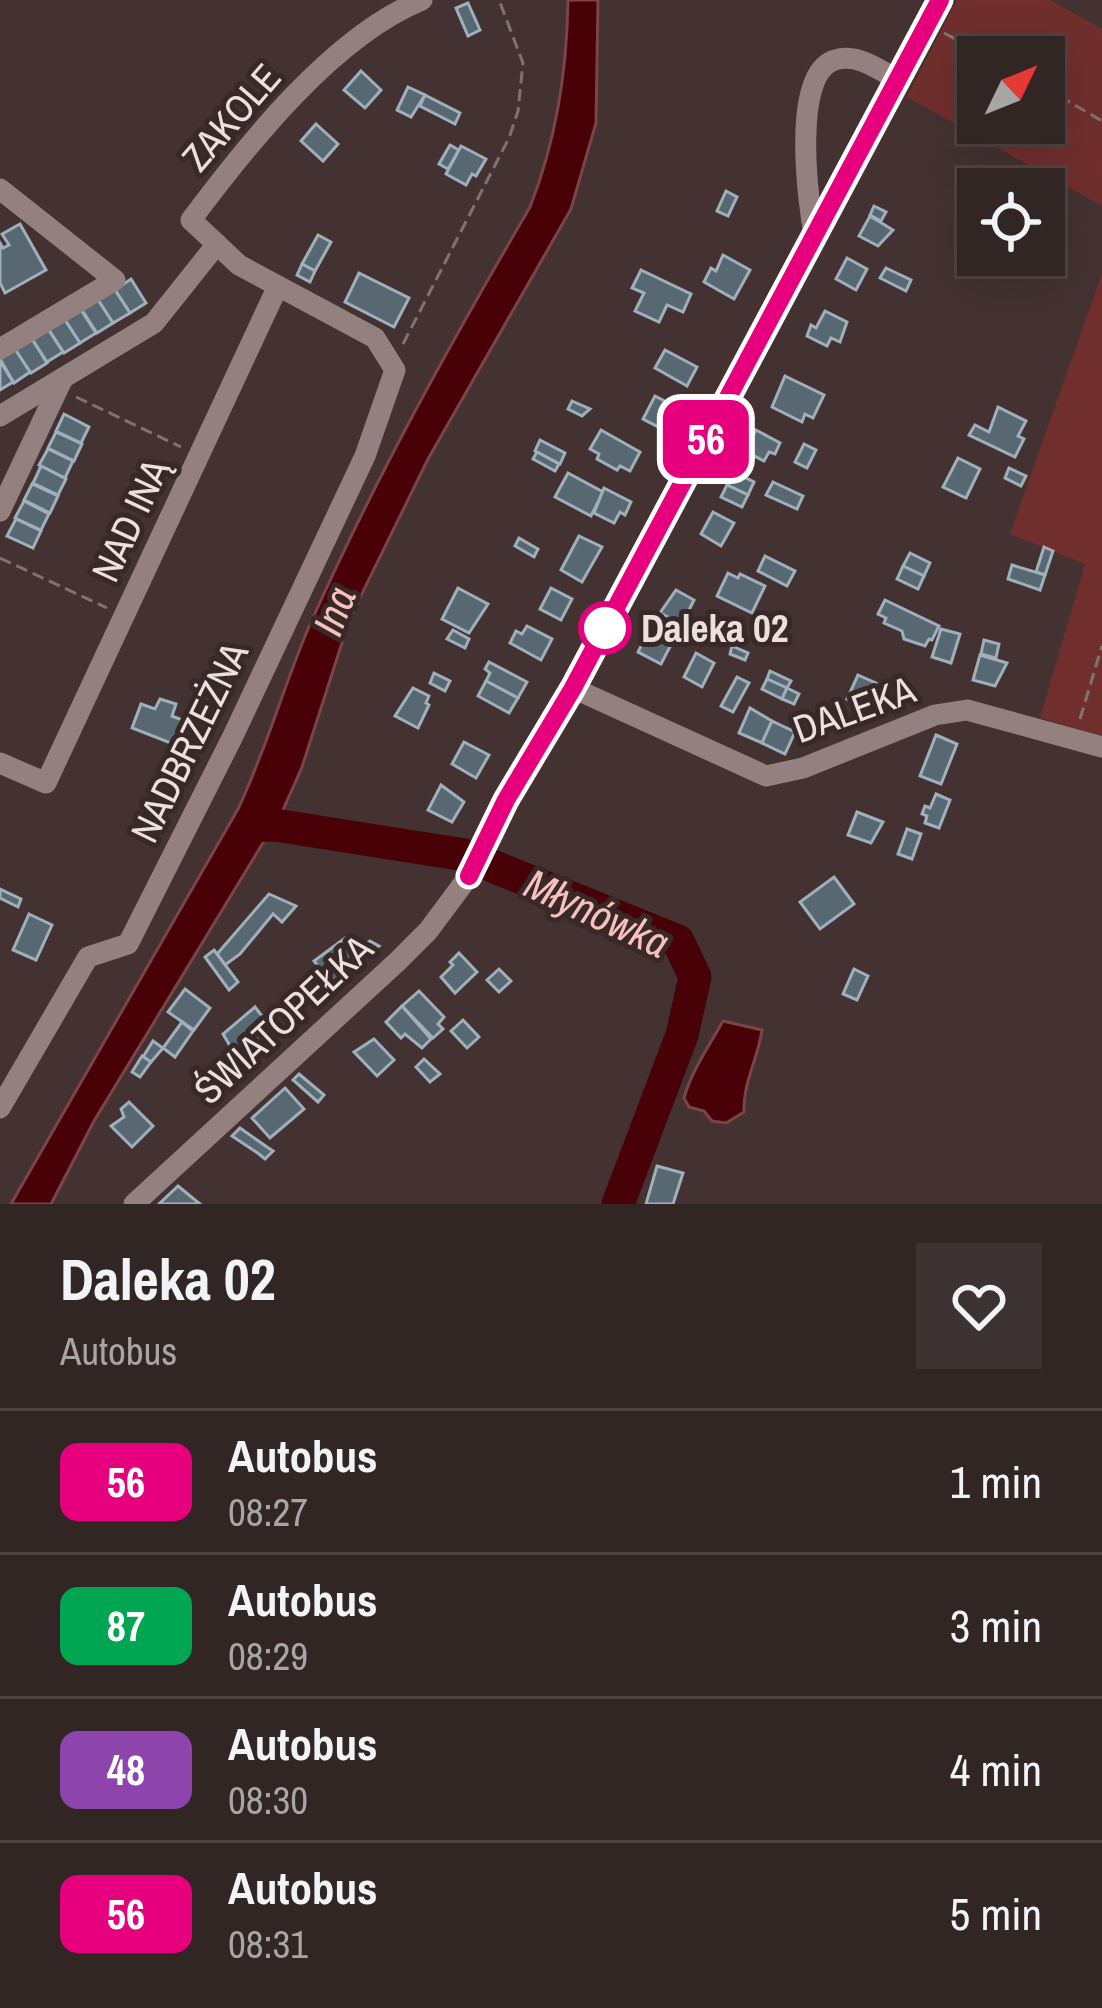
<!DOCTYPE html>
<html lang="pl">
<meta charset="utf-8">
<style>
:root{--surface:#322625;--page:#3d3232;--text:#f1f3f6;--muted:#a8a5a7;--line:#4d4342}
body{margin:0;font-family:"Archivo Narrow",sans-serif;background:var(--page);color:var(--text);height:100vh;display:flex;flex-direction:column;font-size:45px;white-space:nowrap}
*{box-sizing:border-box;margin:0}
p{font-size:39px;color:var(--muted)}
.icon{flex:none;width:66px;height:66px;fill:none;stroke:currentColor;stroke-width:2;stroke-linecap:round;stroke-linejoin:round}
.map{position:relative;height:1204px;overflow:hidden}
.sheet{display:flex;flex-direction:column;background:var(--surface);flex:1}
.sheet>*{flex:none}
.badge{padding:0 24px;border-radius:18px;font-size:42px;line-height:78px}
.needle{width:78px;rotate:47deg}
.controls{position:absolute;left:957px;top:36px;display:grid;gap:24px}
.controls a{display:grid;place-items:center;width:108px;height:108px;border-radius:0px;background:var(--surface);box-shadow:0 12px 48px #0002,0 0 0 3px var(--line);font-size:60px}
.map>.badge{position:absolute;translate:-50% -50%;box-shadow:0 0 0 6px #fff}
.round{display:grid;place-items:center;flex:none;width:126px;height:126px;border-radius:0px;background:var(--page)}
.summary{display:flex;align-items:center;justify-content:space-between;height:204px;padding:0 60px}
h1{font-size:57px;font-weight:700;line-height:90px}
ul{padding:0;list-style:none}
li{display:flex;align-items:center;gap:36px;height:144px;padding:0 60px;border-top:3px solid var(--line)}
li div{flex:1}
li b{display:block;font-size:45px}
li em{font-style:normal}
li .badge{min-width:132px;font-weight:700;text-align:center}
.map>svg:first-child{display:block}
</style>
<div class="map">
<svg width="1102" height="1204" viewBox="0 0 1102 1204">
<rect width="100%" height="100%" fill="#433231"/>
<g fill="#702f2d" fill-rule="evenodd">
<path d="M957,0h93l52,29v177l-195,-109zM978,57h66v66h-66z"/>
<path d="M1102,273v463l-62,-18 45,-154 -75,-30z"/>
</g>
<g fill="#490108" stroke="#7a4448" stroke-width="3">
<path d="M568,0h30l-2,123 -25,86 -143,250 -78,159 -48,149 -19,43 -189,311 -43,83h-40l227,-395c28,-59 45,-121 70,-180 64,-145 142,-285 222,-422 26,-66 37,-135 38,-207z"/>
<path d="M723,1021l39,9c-4,29 -19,52 -18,82l-18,11 -14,-2 -8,-10 -15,-4 -5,-9c8,-28 25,-52 39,-77z"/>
</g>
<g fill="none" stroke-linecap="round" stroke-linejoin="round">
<path stroke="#490108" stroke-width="33" d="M250,826l25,-1 190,30 213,86 17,36 -13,58 -64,169"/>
</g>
<g fill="#586872" stroke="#9fafbb" stroke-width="3">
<path d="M468,3l12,27 -12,6 -12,-28z"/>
<path d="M361,71l20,19 -16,18 -21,-18z"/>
<path d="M408,87l17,8 -14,22 -14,-7z"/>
<path d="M425,95l35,18 -5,11 -35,-18z"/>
<path d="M316,124l22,20 -15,17 -22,-20z"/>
<path d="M450,145l9,5 -11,19 -9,-5z"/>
<path d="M461,146l25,13 -10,17 -4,-2 -6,11 -20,-11z"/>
<path d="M726,191l11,6 -9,19 -11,-5z"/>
<path d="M874,206l12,6 -5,9 -11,-6z"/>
<path d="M870,216l23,14 -15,16 -19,-10z"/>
<path d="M20,224l26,46 -41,23 -5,-10v-40l3,5 6,-3 -7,-11z"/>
<path d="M318,235l13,7 -16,29 -13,-7z"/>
<path d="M723,255l27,15 -16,29 -30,-17 7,-14 5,3z"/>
<path d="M847,258l20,11 -11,21 -20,-11z"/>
<path d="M302,264l13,7 -5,11 -13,-7z"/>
<path d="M886,268l25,12 -5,11 -26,-13z"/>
<path d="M641,270l50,24 -8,18 -16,-7 -8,17 -24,-11 9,-18 -12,-5z"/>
<path d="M359,273l50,25 -15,29 -49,-25z"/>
<path d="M131,279l15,24 -16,10 -15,-23z"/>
<path d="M115,290l15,23 -17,10 -15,-23z"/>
<path d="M98,300l15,23 -16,10 -15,-23z"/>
<path d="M81,310l15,23 -16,10 -15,-23z"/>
<path d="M825,311l22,11 -7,20 -9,-4 -4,8 -20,-10 4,-11 5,3z"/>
<path d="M65,320l15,23 -16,10 -15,-23z"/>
<path d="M48,329l15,23 -16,10 -15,-23z"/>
<path d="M32,339l15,24 -16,10 -16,-23z"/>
<path d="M15,349l15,23 -16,11 -14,-24z"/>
<path d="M665,350l32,17 -10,19 -32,-18z"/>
<path d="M0,361l13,21 -13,8z"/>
<path d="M785,376l39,19 -11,23 -8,-4 -3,8 -30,-15z"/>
<path d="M655,396l21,11 -12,23 -21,-11z"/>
<path d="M572,401l18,8 -8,7 -14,-7z"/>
<path d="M998,407l28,14 -8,15 6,3 -9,18 -46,-22 6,-10 14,7z"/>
<path d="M64,414l25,13 -8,16 -25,-12z"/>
<path d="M601,430l39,22 -10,19 -10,-5 -3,4 -20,-11 2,-5 -9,-5z"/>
<path d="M756,430l24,13 -5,11 -6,-2 -5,9 -19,-10z"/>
<path d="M56,432l26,12 -8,17 -26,-13z"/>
<path d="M540,440l25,13 -5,11 -25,-13z"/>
<path d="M804,444l12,6 -9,18 -12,-6z"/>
<path d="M48,449l25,12 -8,17 -26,-13z"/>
<path d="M537,452l22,12 -4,7 -22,-12z"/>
<path d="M958,458l22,11 -14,29 -23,-11z"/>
<path d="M41,466l25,13 -8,16 -25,-12z"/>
<path d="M1009,468l17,8 -5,10 -16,-8z"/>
<path d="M734,472l20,10 -6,13 -21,-10z"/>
<path d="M568,473l35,19 -12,24 -36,-19z"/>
<path d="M773,482l30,14 -6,13 -31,-14z"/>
<path d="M32,484l26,12 -8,17 -26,-13z"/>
<path d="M727,485l21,10 -6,12 -21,-10z"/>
<path d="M604,488l27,14 -6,13 -5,-3 -6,11 -20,-10z"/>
<path d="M24,501l25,13 -8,16 -26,-12z"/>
<path d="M713,512l21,11 -13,23 -20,-12z"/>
<path d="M16,519l25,12 -8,17 -26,-12z"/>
<path d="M579,536l23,11 -20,35 -21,-12z"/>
<path d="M519,538l19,11 -4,8 -19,-11z"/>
<path d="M1044,547l9,4 -8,24 -9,-3z"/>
<path d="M910,553l20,10 -6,13 -21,-10z"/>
<path d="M765,556l30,15 -8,15 -29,-15z"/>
<path d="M1012,565l33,10 -5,15 -32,-11z"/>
<path d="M903,566l21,10 -6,13 -21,-10z"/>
<path d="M728,573l10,5 2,-4 25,12 -13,27 -35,-17z"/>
<path d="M458,588l30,16 -19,29 -27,-14z"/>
<path d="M551,588l21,11 -11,21 -21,-11z"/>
<path d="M676,590l18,10 -12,24 -22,-11z"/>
<path d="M885,600l54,26 -7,14 -3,-1 -4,7 -21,-7 -2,-8 -18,-8 2,-5 -8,-4z"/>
<path d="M527,626l25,13 -11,21 -31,-17 6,-12 6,3z"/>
<path d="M650,629l23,12 -12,23 -23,-12z"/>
<path d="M941,629l19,5 -9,29 -19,-6z"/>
<path d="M453,630l16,9 -4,9 -18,-9z"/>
<path d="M984,640l15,4 -3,14 -15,-4z"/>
<path d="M732,646l16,7 -3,7 -15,-6z"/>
<path d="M696,653l18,10 -12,24 -18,-10z"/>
<path d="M980,655l27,8 -12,23 -22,-6z"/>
<path d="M489,662l38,20 -9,16 -32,-17 4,-8 -5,-4z"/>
<path d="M770,671l21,10 -4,7 -20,-9z"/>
<path d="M434,673l16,8 -5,10 -15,-8z"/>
<path d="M858,675l18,8 -8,26 -21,-10z"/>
<path d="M737,677l12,6 -16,29 -12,-6z"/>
<path d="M767,679l20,9 -5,11 -20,-10z"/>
<path d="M486,681l32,17 -9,15 -31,-17z"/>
<path d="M413,688l16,8 -3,7 3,2 -11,23 -23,-12z"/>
<path d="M787,688l12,6 -5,10 -12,-5z"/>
<path d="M160,699l16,5 -4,12 18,7 -9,24 -49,-19 9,-24 14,5z"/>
<path d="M750,708l22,13 -10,22 -23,-10z"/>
<path d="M772,721l23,11 -10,22 -23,-11z"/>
<path d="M936,735l21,9 -16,40 -21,-8z"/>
<path d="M464,742l25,13 -13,23 -24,-14z"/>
<path d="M441,785l23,17 -12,20 -24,-12z"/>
<path d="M936,794l14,6 -11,28 -14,-5 2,-7 -5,-2 3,-8 5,2z"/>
<path d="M857,812l26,10 -12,21 -23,-8z"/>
<path d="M907,829l14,5 -9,25 -14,-5z"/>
<path d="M834,877l20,27 -34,25 -20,-27z"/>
<path d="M0,889l21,10 -3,8 -18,-9z"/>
<path d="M269,894l27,12 -14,16 -9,-8 -33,40 -15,11 -8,-11z"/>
<path d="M29,914l23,11 -16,35 -23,-10z"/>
<path d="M345,938l17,23 -30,23 -18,-23z"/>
<path d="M370,941l9,5 -17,14 -6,-9z"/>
<path d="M214,950l24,32 -9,8 -24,-33z"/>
<path d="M459,953l18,19 -22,21 -14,-16 12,-12 -3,-3z"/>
<path d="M499,969l12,12 -12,11 -12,-12z"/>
<path d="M854,969l14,7 -11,24 -14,-6z"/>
<path d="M185,989l25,19 -16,22 -26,-18z"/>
<path d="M419,991l25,26 -6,7 5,5 -10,9 -31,-32z"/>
<path d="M402,1006l29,33 -9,9 -17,-14 -4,4 -15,-16z"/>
<path d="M255,1007l17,22 -36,27 -13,-22z"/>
<path d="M463,1020l16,17 -12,11 -16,-17z"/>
<path d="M182,1022l11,9 -18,26 -12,-9z"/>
<path d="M374,1039l20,21 -17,16 -23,-24z"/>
<path d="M153,1041l10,7 -12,14 -8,-5z"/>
<path d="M142,1056l9,6 -11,15 -8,-5z"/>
<path d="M424,1059l16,15 -10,8 -14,-15z"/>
<path d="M299,1074l25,21 -6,7 -25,-22z"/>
<path d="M285,1088l19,21 -34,29 -18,-20z"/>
<path d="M129,1102l24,24 -21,21 -21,-21 13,-9 -3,-8z"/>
<path d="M240,1128l27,19 6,4 -8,8 -6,-5 -27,-18z"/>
<path d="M657,1166l26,7 -10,31h-27z"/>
<path d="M178,1186l22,18h-41z"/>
</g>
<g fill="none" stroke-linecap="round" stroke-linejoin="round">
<g stroke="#817271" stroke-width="3" stroke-dasharray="12 6" stroke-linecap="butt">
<path d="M944,33l46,24"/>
<path d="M1044,87l58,34"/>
<path d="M403,344l106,-206 9,-27 5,-48 -24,-63"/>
<path d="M76,397l105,50"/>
<path d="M0,558l107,50"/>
<path d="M1080,719l22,-73"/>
</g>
<g stroke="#94807f" stroke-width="21">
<path d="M0,189l115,91 -115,69"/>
<path d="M814,235c-6,-37 -23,-162 21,-175 22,-7 43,9 61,19"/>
<path d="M0,416l154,-93 63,-79"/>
<path d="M0,511l63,-133"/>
<path d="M573,688l193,88 37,-8 132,-53 32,-5 135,37"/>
<path d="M0,763l46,20 232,-497"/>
<path d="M0,1108l88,-151 40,-13 105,-208 132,-280 30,-86 -20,-32 -136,-73 -48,-45c56,-75 142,-184 231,-220"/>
<path d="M134,1204l264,-243 30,-30 41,-55 37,-76 67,-112 367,-688"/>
</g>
</g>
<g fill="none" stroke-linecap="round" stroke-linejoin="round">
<g stroke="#fff" stroke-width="27">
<path id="line" d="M469,876l37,-76 67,-112 367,-688"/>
</g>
<use href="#line" stroke="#e6007e" stroke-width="18"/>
</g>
<circle fill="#fff" stroke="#e6007e" stroke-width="6" cx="605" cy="628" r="24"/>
<g text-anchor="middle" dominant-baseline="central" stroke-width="10" stroke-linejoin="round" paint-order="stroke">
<g font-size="39" fill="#ece0df" stroke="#382827">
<text transform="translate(231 117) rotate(-49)">ZAKOLE</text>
<text transform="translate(130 520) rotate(-65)">NAD INĄ</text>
<text transform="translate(854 709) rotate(-20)">DALEKA</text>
<text transform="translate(189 742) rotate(-64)">NADBRZEŻNA</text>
<text transform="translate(283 1019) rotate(-43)">ŚWIATOPEŁKA</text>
</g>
<g font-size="39" font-weight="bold" fill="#ece0df" stroke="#382827" text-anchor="start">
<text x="641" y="628">Daleka 02</text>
</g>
<g font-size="42" font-style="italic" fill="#f8c1bd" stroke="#382827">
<text transform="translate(334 611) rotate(-69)">Ina</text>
<text transform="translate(597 913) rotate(25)">Młynówka</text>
</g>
</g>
</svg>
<div class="controls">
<a><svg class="needle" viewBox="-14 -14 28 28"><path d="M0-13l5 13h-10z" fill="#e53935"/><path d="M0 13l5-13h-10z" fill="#a8a5a7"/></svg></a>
<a><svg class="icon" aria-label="locate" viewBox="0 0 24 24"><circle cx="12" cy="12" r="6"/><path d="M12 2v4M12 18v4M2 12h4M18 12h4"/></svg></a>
</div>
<b class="badge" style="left:706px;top:439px;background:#e6007e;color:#fff">56</b>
</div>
<section class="sheet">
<div class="summary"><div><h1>Daleka 02</h1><p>Autobus</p></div><a class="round"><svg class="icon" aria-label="heart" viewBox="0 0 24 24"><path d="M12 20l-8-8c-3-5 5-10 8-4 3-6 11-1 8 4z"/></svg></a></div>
<ul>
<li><span class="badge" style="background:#e6007e;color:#fff">56</span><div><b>Autobus</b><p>08:27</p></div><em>1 min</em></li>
<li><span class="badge" style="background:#00a651;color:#fff">87</span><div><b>Autobus</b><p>08:29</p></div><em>3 min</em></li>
<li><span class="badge" style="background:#8e44ad;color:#fff">48</span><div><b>Autobus</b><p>08:30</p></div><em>4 min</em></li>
<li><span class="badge" style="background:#e6007e;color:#fff">56</span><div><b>Autobus</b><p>08:31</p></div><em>5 min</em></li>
</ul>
</section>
